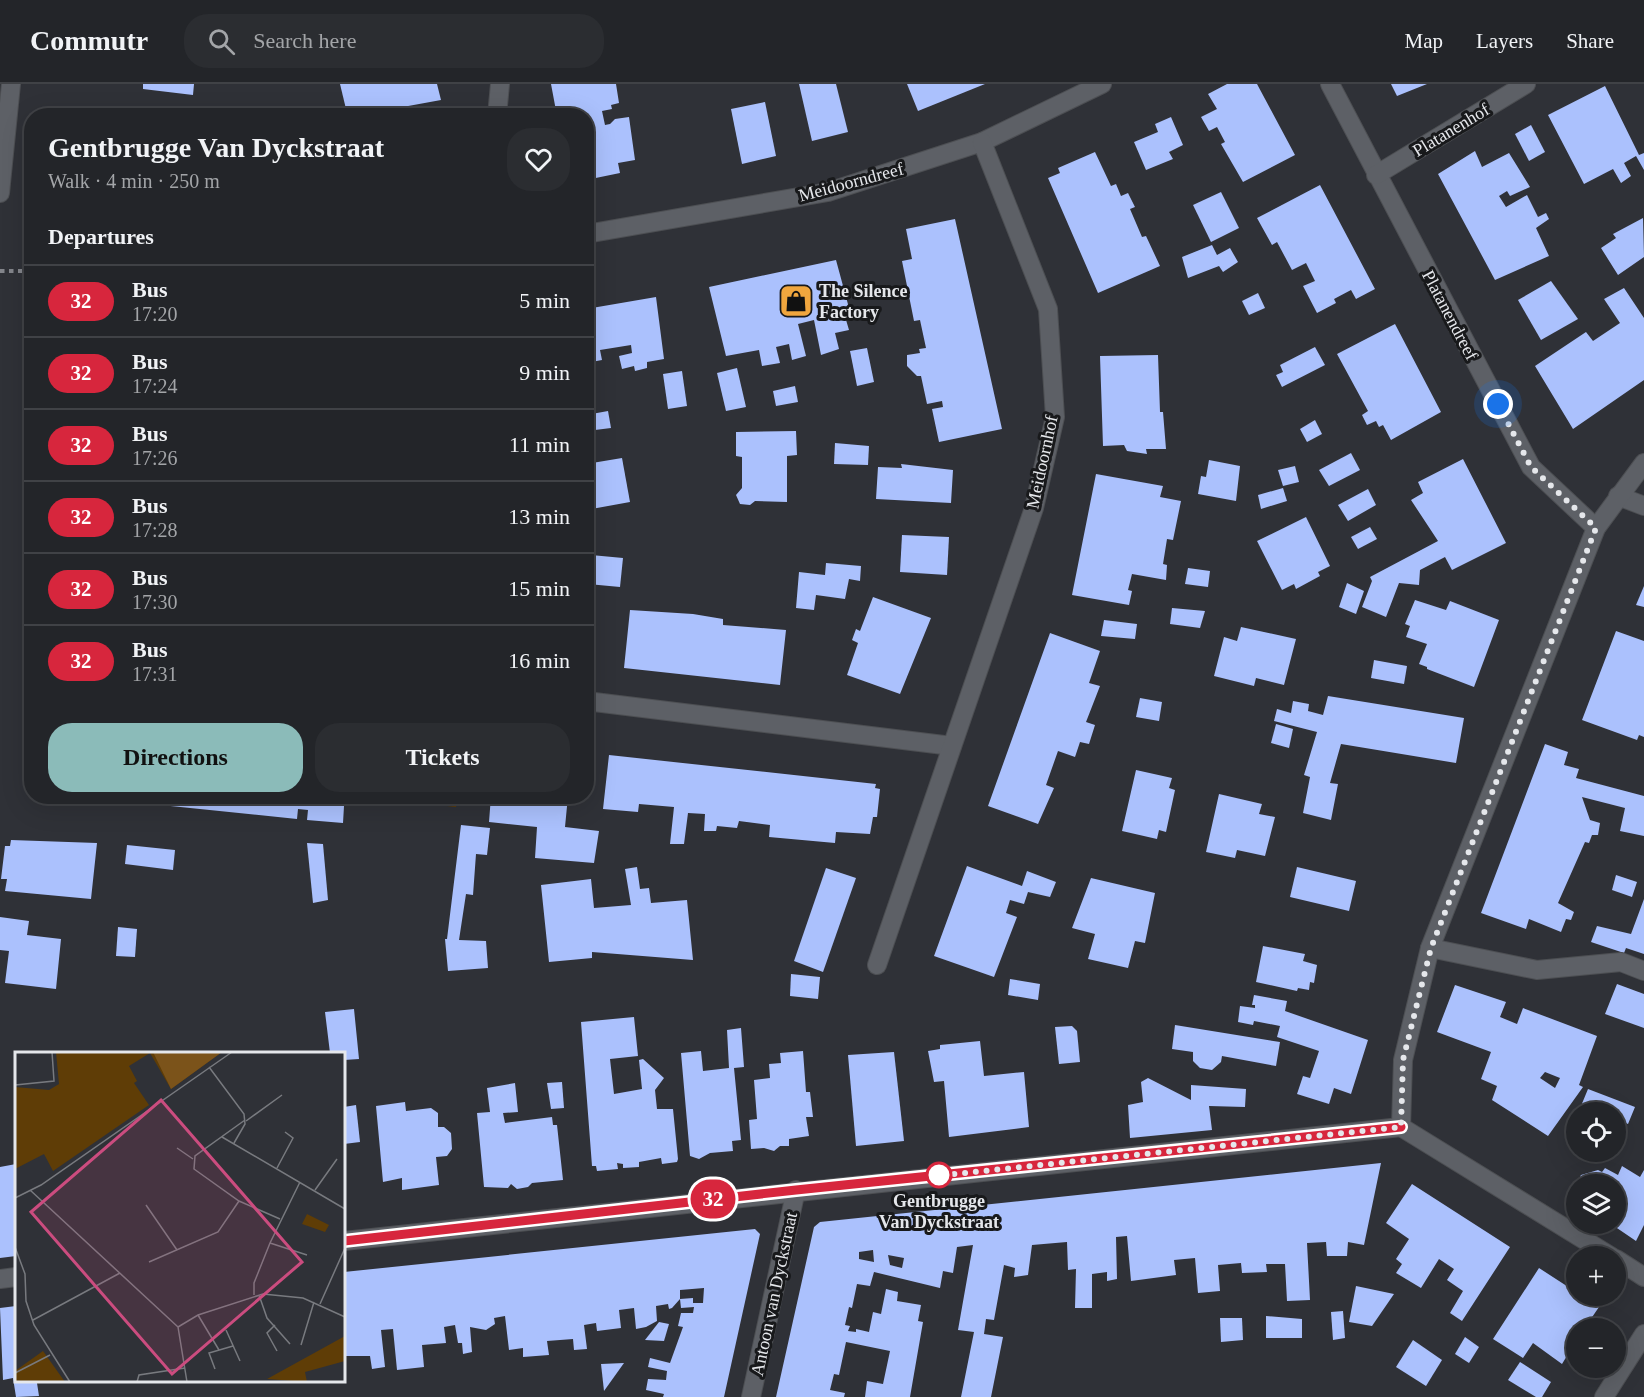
<!DOCTYPE html>
<meta charset="utf-8">
<style>
:root{--surface:#232529;--page:#2b2d31;--text:#f1f3f6;--muted:#a3a5a8;--line:#404246;--accent:#8bbbb9}
body{margin:0;font-family:Georgia,serif;background:var(--page);color:var(--text);height:100vh;display:flex;flex-direction:column;font-size:22px;white-space:nowrap}
*{box-sizing:border-box;margin:0}
p{font-size:20px;color:var(--muted)}
.icon{flex:none;width:33px;height:33px;fill:none;stroke:currentColor;stroke-width:2;stroke-linecap:round;stroke-linejoin:round}
.map{position:relative;flex:1;overflow:hidden}
.drawer{position:absolute;left:24px;top:24px;width:570px;height:696px;display:flex;flex-direction:column;background:var(--surface);border-radius:24px;box-shadow:0 6px 24px #0002,0 0 0 2px var(--line)}
.drawer>*{flex:none}
.badge{padding:0 12px;border-radius:20px;font-size:21px;line-height:39px}
.fabs{position:absolute;left:1566px;top:1018px;display:grid;gap:12px}
.fabs a{display:grid;place-items:center;width:60px;height:60px;border-radius:50%;background:var(--surface);box-shadow:0 6px 24px #0002,0 0 0 2px var(--line);font-size:30px}
.you{position:absolute;width:30px;height:30px;margin:-15px;border:4px solid #fff;border-radius:50%;background:#1a73e8;box-shadow:0 0 0 9px #1a73e833}
.map>.badge{position:absolute;translate:-50% -50%;box-shadow:0 0 0 3px #fff}
h2{padding:0 24px;font-size:22px;line-height:54px}
.round{display:grid;place-items:center;flex:none;width:63px;height:63px;border-radius:24px;background:var(--page)}
.summary{display:flex;align-items:center;justify-content:space-between;height:102px;padding:0 24px}
h1{font-size:28px;font-weight:700;line-height:45px}
.cta{display:flex;gap:12px;margin-top:auto;padding:12px 24px}
.cta a{flex:1;height:69px;border-radius:24px;background:var(--accent);color:#111;font-size:24px;font-weight:700;line-height:69px;text-align:center}
.cta a+a{background:var(--page);color:var(--text)}
ul{padding:0;list-style:none}
li{display:flex;align-items:center;gap:18px;height:72px;padding:0 24px;border-top:2px solid var(--line)}
li div{flex:1}
li b{display:block;font-size:22px}
li em{font-style:normal}
li .badge{min-width:66px;font-weight:700;text-align:center}
header{display:flex;align-items:center;gap:36px;box-sizing:border-box;height:84px;padding:0 30px;background:var(--surface);border-bottom:2px solid var(--line)}
header strong{font-size:28px}
nav{display:flex;gap:33px;margin-inline-start:auto;font-size:21px}
.search{width:420px;height:54px;background:var(--page);display:flex;align-items:center;gap:15px;box-sizing:border-box;padding:0 21px;border-radius:24px;color:var(--muted);font-size:22px}
.map>svg:first-child{display:block}
</style>
<header>
<strong>Commutr</strong>
<div class="search"><svg class="icon" aria-label="search" viewBox="0 0 24 24"><circle cx="10" cy="10" r="6"/><path d="M15 15l6 6"/></svg>Search here</div>
<nav><a>Map</a><a>Layers</a><a>Share</a></nav>
</header>
<div class="map">
<svg width="1644" height="1313" viewBox="0 0 1644 1313">
<rect width="100%" height="100%" fill="#2f3137"/>
<path fill="#5f3d06" d="M357,712h100v1l-1,10z"/>
<g fill="#abc1fd" fill-rule="evenodd">
<path d="M143,0h51l-1,11 -50,-6z"/>
<path d="M340,0h97l4,16 -82,15 -13,-6z"/>
<path d="M551,0h65l3,19 -8,2 1,4 -10,2 3,14 5,-1 5,-5 14,-2 6,43 -17,3 2,10 -34,7v-64h-29z"/>
<path d="M799,0h37l12,48 -36,9z"/>
<path d="M907,0h78l-67,27z"/>
<path d="M1227,0h30l38,71 -52,27 -22,-38 4,-2 -8,-15 -8,4 -8,-14 16,-8 -9,-15z"/>
<path d="M1391,0h36l-30,12z"/>
<path d="M1605,2l34,69 5,-2v17l-8,-14 -12,7 7,13 -10,7 -8,-14 -29,15 -36,-69z"/>
<path d="M765,18l11,54 -34,8 -11,-55z"/>
<path d="M1171,33l12,28 -14,7 4,7 -27,11 -12,-28 24,-10 -3,-8z"/>
<path d="M1531,41l14,27 -16,9 -14,-27z"/>
<path d="M1475,67l7,16 27,-14 21,34 -20,9 -3,-5 -8,5 7,11 21,-12 11,22 8,-4 3,6 -13,9 13,28 -54,24 -57,-106z"/>
<path d="M1095,68l16,34 5,-2 5,12 7,-3 7,14 -5,2 12,28 4,-1 14,30 -62,27 -50,-115 12,-5 -2,-5z"/>
<path d="M1320,101l55,104 -19,10 -5,-9 -17,9 2,4 -19,10 -14,-27 12,-5 -9,-18 -14,7 -15,-28 -5,3 -15,-27z"/>
<path d="M1221,108l18,36 -28,14 -18,-37z"/>
<path d="M1643,134l1,39 -26,18 -17,-27 15,-10 -3,-4z"/>
<path d="M955,135l47,210 -63,13 -7,-33 11,-2 -1,-6 -15,3 -6,-28h-4l-10,-10v-11l13,-2 -1,-4 7,-1 -6,-28 -6,1 -12,-60 10,-2 -6,-30z"/>
<path d="M1212,161l5,10 13,-7 8,14 -15,10 -4,-6 -31,12 -6,-21z"/>
<path d="M836,176l13,48 -5,5 5,17 -14,3 4,16 -18,6 -7,-35 -16,4 8,32 -14,4 -3,-16 -13,3 4,16 -18,3 -3,-16 -33,6 -17,-69z"/>
<path d="M1551,197l27,38 -37,21 -23,-40z"/>
<path d="M1624,204l20,30v62l-71,49 -38,-63 51,-34 7,9 27,-18 -16,-24z"/>
<path d="M1258,209l7,15 -16,7 -7,-14z"/>
<path d="M656,213l8,62 -17,3v6l-12,3 -1,-5 -12,3 -3,-13 13,-3 -1,-8 -31,5 2,10 -16,3v-54z"/>
<path d="M1395,240l46,88 -50,28 -8,-15 -4,2 -3,-6 -9,4 -5,-10 6,-4 -31,-57z"/>
<path d="M1315,263l10,18 -43,22 -6,-12 7,-3 -3,-7z"/>
<path d="M867,264l7,34 -17,4 -7,-35z"/>
<path d="M1158,271l2,57h3l3,37h-20l1,5 -20,-3 -3,-6 -21,1 -3,-90z"/>
<path d="M737,284l9,39 -20,4 -9,-38z"/>
<path d="M682,287l5,35 -19,3 -5,-35z"/>
<path d="M795,302l3,16 -22,4 -3,-15z"/>
<path d="M608,327l3,17 -24,3 -1,-16z"/>
<path d="M1315,336l7,14 -15,8 -7,-13z"/>
<path d="M796,347l1,24 -10,1v46l-32,-1 -5,4 -10,-1 -4,-9 6,-7v-31l-6,-1v-24z"/>
<path d="M835,359l34,3 -1,19 -34,-1z"/>
<path d="M1351,369l9,17 -31,16 -10,-16z"/>
<path d="M622,374l8,44 -44,8v-46z"/>
<path d="M1463,375l43,84 -54,27 -7,-13 -25,13 -1,15 -20,-2 -13,34 -24,-10 10,-26 -2,-4 68,-36 -27,-41 12,-7 -5,-11z"/>
<path d="M1209,376l31,6 -4,35 -38,-7 3,-18 5,1z"/>
<path d="M901,380l52,6 -2,33 -75,-4 2,-32 24,1z"/>
<path d="M1295,382l4,16 -16,4 -5,-16z"/>
<path d="M1096,390l67,12 -3,11 21,4 -8,39 -6,-1 -4,25 4,1 -1,15 -34,-6 -4,16 4,1 -3,14 -57,-10z"/>
<path d="M1283,404l4,13 -26,8 -3,-14z"/>
<path d="M1368,405l8,16 -28,16 -10,-16z"/>
<path d="M1306,433l24,49 -12,6 2,4 -24,13 -2,-5 -12,6 -25,-49z"/>
<path d="M1370,443l7,12 -19,10 -7,-12z"/>
<path d="M902,451l47,2 -2,38 -47,-3z"/>
<path d="M591,471l32,3 -3,29 -32,-3z"/>
<path d="M826,479l35,3 -1,15 -11,-2 -4,20 -29,-4 -2,15 -18,-2 3,-36 26,3z"/>
<path d="M1188,484l22,3 -2,16 -23,-3z"/>
<path d="M1347,499l17,8 -8,23 -17,-7z"/>
<path d="M1644,502v21l-8,-2z"/>
<path d="M873,513l58,21 -31,76 -53,-19 11,-32 -6,-3 4,-11 4,2z"/>
<path d="M1415,516l31,10 4,-9 49,19 -25,67 -47,-18v-2l-8,-3 8,-20 -21,-7 4,-11 -5,-2z"/>
<path d="M1172,524l33,3 -5,17 -30,-4z"/>
<path d="M630,526l63,4 30,5v6l63,5 -6,55 -156,-17z"/>
<path d="M1104,536l33,4 -2,15 -34,-3z"/>
<path d="M1241,543l55,12 -12,46 -28,-7 -2,8 -40,-10 10,-39 13,4z"/>
<path d="M1616,547l28,10v96l-5,-2 -2,5 -55,-20z"/>
<path d="M1050,549l50,18 -11,32 11,3 -14,36 9,3 -6,19 -9,-2 -5,15 -17,-6 -12,34 8,3 -16,36 -50,-18z"/>
<path d="M1374,576l33,6 -3,18 -33,-6z"/>
<path d="M1328,612l136,22 -8,45 -115,-19 -11,39 8,1 -7,36 -28,-7 7,-36 -6,-2 13,-43 -43,-11 3,-12 14,4 2,-12 16,3 -1,7 15,4z"/>
<path d="M1140,614l22,4 -3,19 -23,-4z"/>
<path d="M1276,640l17,5 -4,19 -18,-5z"/>
<path d="M1545,660l23,8 -4,13 15,4 -3,9 68,18v40l-24,-5 5,-23 -43,-11 8,23 10,3 -2,12h-6l-3,8 -4,-1 -27,61 16,9 -3,8 -5,-1 -5,13 -32,-13 -3,10 -45,-16z"/>
<path d="M609,671l267,29 -1,4 5,1 -3,28h-4l-3,17 -34,-2 -1,11 -66,-6 1,-12 -31,-4 -2,7 -20,-2 -1,5h-12l1,-17 -17,-1 -4,31h-14l4,-37 -35,-3 -1,8 -35,-3z"/>
<path d="M1136,686l36,8 -3,10 6,2 -9,42 -7,-2 -2,9 -35,-8z"/>
<path d="M1219,710l43,10 -3,10 16,3 -10,39 -28,-6 -2,8 -29,-6z"/>
<path d="M73,712h266l5,10 -1,17 -36,-3 1,-10 -10,-1 -1,10z"/>
<path d="M491,712h77l-3,31 34,4 -5,32 -59,-5 2,-31 -48,-5z"/>
<path d="M461,741l29,3 -3,27 -11,-1 -3,41 -7,-1 -7,46 27,1 2,27 -40,3 -3,-32h2z"/>
<path d="M11,756l86,3 -6,56 -86,-8 2,-12h-6l4,-33h5z"/>
<path d="M307,759l16,1 5,56 -15,3z"/>
<path d="M127,761l48,5 -2,20 -48,-6z"/>
<path d="M967,782l55,20 5,-15 29,11 -6,15 -22,-5 -4,12 -14,-4 -4,13 11,4 -23,60 -60,-21z"/>
<path d="M637,783l3,22 9,-1 2,15 36,-3 6,60 -101,-8v6l-43,4 -8,-77 50,-6 3,29 37,-3 -6,-36z"/>
<path d="M1297,783l59,14 -7,30 -59,-14z"/>
<path d="M826,784l30,10 -33,94 -29,-11z"/>
<path d="M1616,791l21,7 -5,15 -20,-7z"/>
<path d="M1091,794l64,15 -10,50 -10,-2 -7,27 -40,-9 7,-25 -23,-6z"/>
<path d="M1644,815v55l-18,-6 -2,5 -33,-11 6,-16 34,8z"/>
<path d="M0,833l29,4 -2,14 34,4 -5,50 -51,-6 4,-32 -9,-1z"/>
<path d="M118,843l19,2 -2,28 -19,-1z"/>
<path d="M1263,862l42,8 -2,7 14,4 -3,18 -4,-1 -1,8 -11,-2 -1,3 -41,-9z"/>
<path d="M791,890l29,3 -2,22 -28,-3z"/>
<path d="M1010,895l30,5 -2,16 -30,-5z"/>
<path d="M1617,900l27,10v34l-39,-14z"/>
<path d="M1455,901l51,17 -6,15 17,7 6,-16 74,28 -18,49 4,2 -35,49 -56,-36 5,-14 -16,-7 10,-27 -54,-20zM1545,988l15,6 -5,10 -15,-10z"/>
<path d="M1254,911l33,6 -2,10 83,29 -17,54 -17,-6 -5,16 -32,-10 6,-18 7,2 9,-27 -42,-14 3,-11 -26,-5 -1,4 -15,-3 2,-16 15,2v-3h-3z"/>
<path d="M354,925l5,50 -15,1v-7h-14l-5,-41z"/>
<path d="M634,933l4,39 -28,3 4,35 28,-5 -3,-29 4,-1 21,19 -9,12 2,19h16l5,50 -1,3 -15,2 -1,-6 -22,4v5l-16,1v-4l-6,-1 1,6 -21,2 -1,-5h-4l-11,-144z"/>
<path d="M1175,941l105,17 -4,24 -54,-10 -1,6 -9,8 -12,-2 -7,-7v-9l-21,-3z"/>
<path d="M1072,942l5,5 3,31 -21,2 -4,-37z"/>
<path d="M741,944l3,39 -10,1 7,72 -9,1 1,10 -23,2 -11,6 -9,-3 -9,-103 20,-2 2,20 26,-3 -2,-38z"/>
<path d="M980,957l4,35 40,-4 5,55 -80,10 -5,-56 -10,1 -6,-31 12,-2v-4z"/>
<path d="M803,967l3,41h4l3,25h-7l3,19 -20,3v7h-9l-6,5 -10,-3 -13,1 -2,-29 8,-1 -3,-39 16,-2 -1,-14 12,-1 -1,-10z"/>
<path d="M894,968l10,89 -48,5 -8,-91z"/>
<path d="M1148,994l43,22v-15l55,4 -1,18 -36,-1 3,24 -82,8 -2,-33 15,-3 -2,-20z"/>
<path d="M562,998l2,26 -13,1 -4,-26z"/>
<path d="M515,999l3,29 -15,1 2,10 47,-6 1,8h4l6,55 -31,3 -4,4 -11,2 -6,-5 -3,4 -24,-1 -7,-74 13,-1 -3,-24z"/>
<path d="M1588,1005l47,18 -7,17 -12,-5v-6h-17l-18,-7z"/>
<path d="M405,1018l1,9 25,-3 7,5v14h6l7,6 1,16 -5,7 -11,1 3,28 -37,5v-12l-19,4 -7,-76z"/>
<path d="M356,1021l4,37 -16,2v-37z"/>
<path d="M1381,1079l-17,82 -16,-3 -1,14h-20l-1,-14 -19,1 3,57 -23,1 -2,-37h-19l1,8 -25,1 -1,-10 -23,2 2,26 -22,2 -3,-35 -21,2 2,15 -45,6 -4,-45 -11,1 1,42 -10,2v-9l-15,2v34h-17l1,-39 -8,1 -1,-28 -35,3 -4,30 -14,2 1,-9 -11,-3 -10,55 -8,-1 -2,15 19,3 -12,60h-30l13,-65 -16,-2 15,-85 -16,2 -4,26 -10,-2 -3,17 -66,-16 -4,14 -13,-2 -5,24 -3,-1 -4,18 5,1 -2,5 8,1v-3l13,3 4,-20 8,2 5,-25 12,3 -1,9 24,4 -3,16 5,1 -13,75h-45l2,-16 16,3 7,-33 -44,-9 -7,33 -5,-1 -4,16 15,3 -1,4h-68l38,-170 6,-5zM873,1166l1,12 -15,-3v-7zM888,1171l16,3 -2,10 -12,-3z"/>
<path d="M16,1080v92l-16,2v-91z"/>
<path d="M1622,1082l18,11 4,-7v55l-8,16 -25,-17h5v-39h-40v17l-7,-5 12,-22 17,-5 4,2 3,-4 13,7z"/>
<path d="M1412,1100l98,63 -48,74 -12,-8 13,-22 -16,-11 7,-11 -15,-10 -18,29 -25,-15 6,-9 -6,-5 13,-20 -23,-16z"/>
<path d="M755,1145l5,5 -36,163h-61l1,-3 -18,-4 2,-11 18,1 1,-9 -19,-4 2,-9 20,5 13,-36 -5,-1 3,-13h12l1,-6 -13,1 -1,-9 13,-1v5h10l1,-15 -24,2v9l-8,9 -3,1 -1,-5 -12,2 1,15 -11,6 -10,2 -2,-21 -15,2 2,18 -24,3 -1,-8 -12,2 3,24 -13,1 -1,-11 -26,2 2,14 -26,2v-9l-14,2 -4,-34 -11,2 1,6 -9,6 -16,-3 2,25 -9,2 -1,-11h-4l-3,-18 -11,2 2,16 -24,2 2,22 -27,3 -4,-41 -12,1 4,37 -13,2 -2,-13h-26v-84z"/>
<path d="M1539,1184l37,24v4h6l17,11 -15,22h-8v12l-14,23 -29,-21 -10,15 -30,-19z"/>
<path d="M1356,1202l38,8 -22,32 -23,-4z"/>
<path d="M16,1222v74h27l-6,3 2,13 -23,1 -3,-19 -10,2 -3,-72z"/>
<path d="M1343,1227l2,27 -12,2 -2,-28z"/>
<path d="M1266,1232l36,3v19h-36z"/>
<path d="M1220,1234h22l1,22 -22,2z"/>
<path d="M659,1238l10,2 -5,17 -19,-1z"/>
<path d="M1465,1253l14,10 -10,16 -14,-9z"/>
<path d="M1413,1256l29,20 -16,26 -30,-19z"/>
<path d="M1520,1278l31,20 -9,15h-6l-28,-17z"/>
<path d="M624,1279l-20,28 -3,-27z"/>
</g>
<g fill="none" stroke-linecap="round" stroke-linejoin="round">
<g stroke="#4d4f53" stroke-width="20">
<g id="service">
<path d="M1618,412l26,10"/>
<path d="M1430,864l107,22 84,-8 23,9"/>
</g>
</g>
<g stroke="#4d4f53" stroke-width="20">
<g id="minor">
<path d="M1330,0l201,383 65,61"/>
<path d="M497,32l3,-32"/>
<path d="M1376,91l150,-91"/>
<path d="M0,109l11,-109"/>
<path d="M586,150l242,-42 154,-50 120,-58"/>
<path d="M586,617l366,45"/>
<path d="M877,881l157,-457 21,-91 -7,-108 -66,-167"/>
<path d="M1401,1043l2,-67 27,-112 166,-420 48,-65"/>
<path d="M1401,1043l211,130"/>
<path d="M344,1157l1057,-114"/>
<path d="M1616,1175l28,18"/>
<path d="M0,1195l16,-2"/>
<path d="M751,1313l45,-207"/>
<path d="M1604,1313l40,-63"/>
</g>
</g>
<path stroke="#83858b" stroke-width="4" stroke-dasharray="4.5 4.5" stroke-linecap="butt" d="M0,187h32"/>
<use href="#service" stroke="#5d6066" stroke-width="18"/>
<use href="#minor" stroke="#5d6066" stroke-width="18"/>
</g>
<g fill="none" stroke-linecap="round" stroke-linejoin="round">
<g stroke="#fff" stroke-width="14">
<path id="line" d="M344,1157l452,-51 605,-63"/>
</g>
<use href="#line" stroke="#d7263d" stroke-width="9"/>
<path stroke="#e5e7eb" stroke-width="6" stroke-dasharray="0 10.8" d="M939,1091l-3,1 465,-49 2,-67 28,-112 165,-420 -65,-61 -33,-63"/>
</g>
<defs>
<g id="shop-square" transform="scale(1.725)"><rect x="-9" y="-9" width="18" height="18" rx="4" fill="#f0a63e" stroke="#18191b"/><path d="M-5-2.5h2.3a2.7 3.5 0 0 1 5.4 0H5L5.5 6h-11ZM-1.5-2.5h3a1.5 2.3 0 0 0-3 0Z" fill="#111"/></g>
</defs>
<g fill-rule="evenodd">
<use href="#shop-square" x="796" y="217"/>
</g>
<circle fill="#fff" stroke="#d7263d" stroke-width="3" cx="939" cy="1091" r="12"/>
<g text-anchor="middle" dominant-baseline="central" stroke-width="6" stroke-linejoin="round" paint-order="stroke">
<g font-size="18" fill="#e5e7eb" stroke="#18191b">
<text transform="translate(1451 46) rotate(-31)">Platanenhof</text>
<text transform="translate(851 98) rotate(-15)">Meidoorndreef</text>
<text transform="translate(1450 231) rotate(62)">Platanendreef</text>
<text transform="translate(1042 378) rotate(-78)">Meidoornhof</text>
<text transform="translate(774 1210) rotate(-78)">Antoon van Dyckstraat</text>
</g>
<g font-size="18" font-weight="bold" fill="#e5e7eb" stroke="#18191b" text-anchor="start">
<text x="819" y="207">The Silence<tspan x="819" dy="21">Factory</tspan></text>
</g>
<g font-size="18" font-weight="bold" fill="#e5e7eb" stroke="#18191b">
<text x="939" y="1117">Gentbrugge<tspan x="939" dy="21">Van Dyckstraat</tspan></text>
</g>
</g>
<g transform="translate(15 968)">
<rect width="330" height="330" fill="#2f3137"/>
<path d="M41,0h166l-51,37 -21,-36 -21,13 8,15 -3,2 15,22 -96,66 -9,-17 -29,15v-82l34,3 10,-6zM292,162l22,11 -4,7 -23,-8zM330,284v25l-40,11 2,10 -40,-3zM28,299l22,31h-50v-11z" fill="#5f3d06"/>
<path d="M138,0h69l-51,37z" fill="#7b531a"/>
<path fill="none" stroke="#787a7f" stroke-width="1.5" d="M194,15l35,47 1,10 -11,19M0,33l39,-4 -2,-29M230,68l-50,36 -1,13 45,32 41,18M231,69l36,-26M207,85l123,72M162,96l16,11M262,116l16,-30 -8,-6M15,138l148,137M300,138l22,-31M0,146l26,-13 191,-133M131,153l31,45M255,191l37,12M0,195l10,27 1,27 8,24 36,57M134,210l69,-30 21,-31M239,243v-12l16,-40 30,-61M244,243l8,23 23,26M305,252l25,-56M183,263l21,35M18,268l87,-47M260,273l-8,8 10,18M163,275l20,-12 65,-21 40,4 42,19M163,275l9,55M211,278l14,31M286,293l13,-43M200,317l-6,-16 24,-7M0,321l35,-18M122,330l2,-7 46,-7"/>
<path fill="#cb4c7f" fill-opacity="0.15" stroke="#cb4c7f" stroke-width="3" d="M146,48l141,162 -130,112 -141,-162z"/>
<rect width="330" height="330" fill="none" stroke="#e5e7eb" stroke-width="3"/>
</g>
</svg>
<div class="fabs">
<a><svg class="icon" aria-label="locate" viewBox="0 0 24 24"><circle cx="12" cy="12" r="6"/><path d="M12 2v4M12 18v4M2 12h4M18 12h4"/></svg></a>
<a><svg class="icon" aria-label="layers" viewBox="0 0 24 24"><path d="M12 4l9 5-9 5-9-5zM3 14l9 5 9-5"/></svg></a>
<a>+</a>
<a>−</a>
</div>
<div class="you" style="left:1498px;top:320px"></div>
<b class="badge" style="left:713px;top:1115px;background:#d7263d;color:#fff">32</b>
<section class="drawer">
<div class="summary"><div><h1>Gentbrugge Van Dyckstraat</h1><p>Walk · 4 min · 250 m</p></div><a class="round"><svg class="icon" aria-label="heart" viewBox="0 0 24 24"><path d="M12 20l-8-8c-3-5 5-10 8-4 3-6 11-1 8 4z"/></svg></a></div>
<h2>Departures</h2>
<ul>
<li><span class="badge" style="background:#d7263d;color:#fff">32</span><div><b>Bus</b><p>17:20</p></div><em>5 min</em></li>
<li><span class="badge" style="background:#d7263d;color:#fff">32</span><div><b>Bus</b><p>17:24</p></div><em>9 min</em></li>
<li><span class="badge" style="background:#d7263d;color:#fff">32</span><div><b>Bus</b><p>17:26</p></div><em>11 min</em></li>
<li><span class="badge" style="background:#d7263d;color:#fff">32</span><div><b>Bus</b><p>17:28</p></div><em>13 min</em></li>
<li><span class="badge" style="background:#d7263d;color:#fff">32</span><div><b>Bus</b><p>17:30</p></div><em>15 min</em></li>
<li><span class="badge" style="background:#d7263d;color:#fff">32</span><div><b>Bus</b><p>17:31</p></div><em>16 min</em></li>
</ul>
<div class="cta"><a>Directions</a><a>Tickets</a></div>
</section>
</div>
